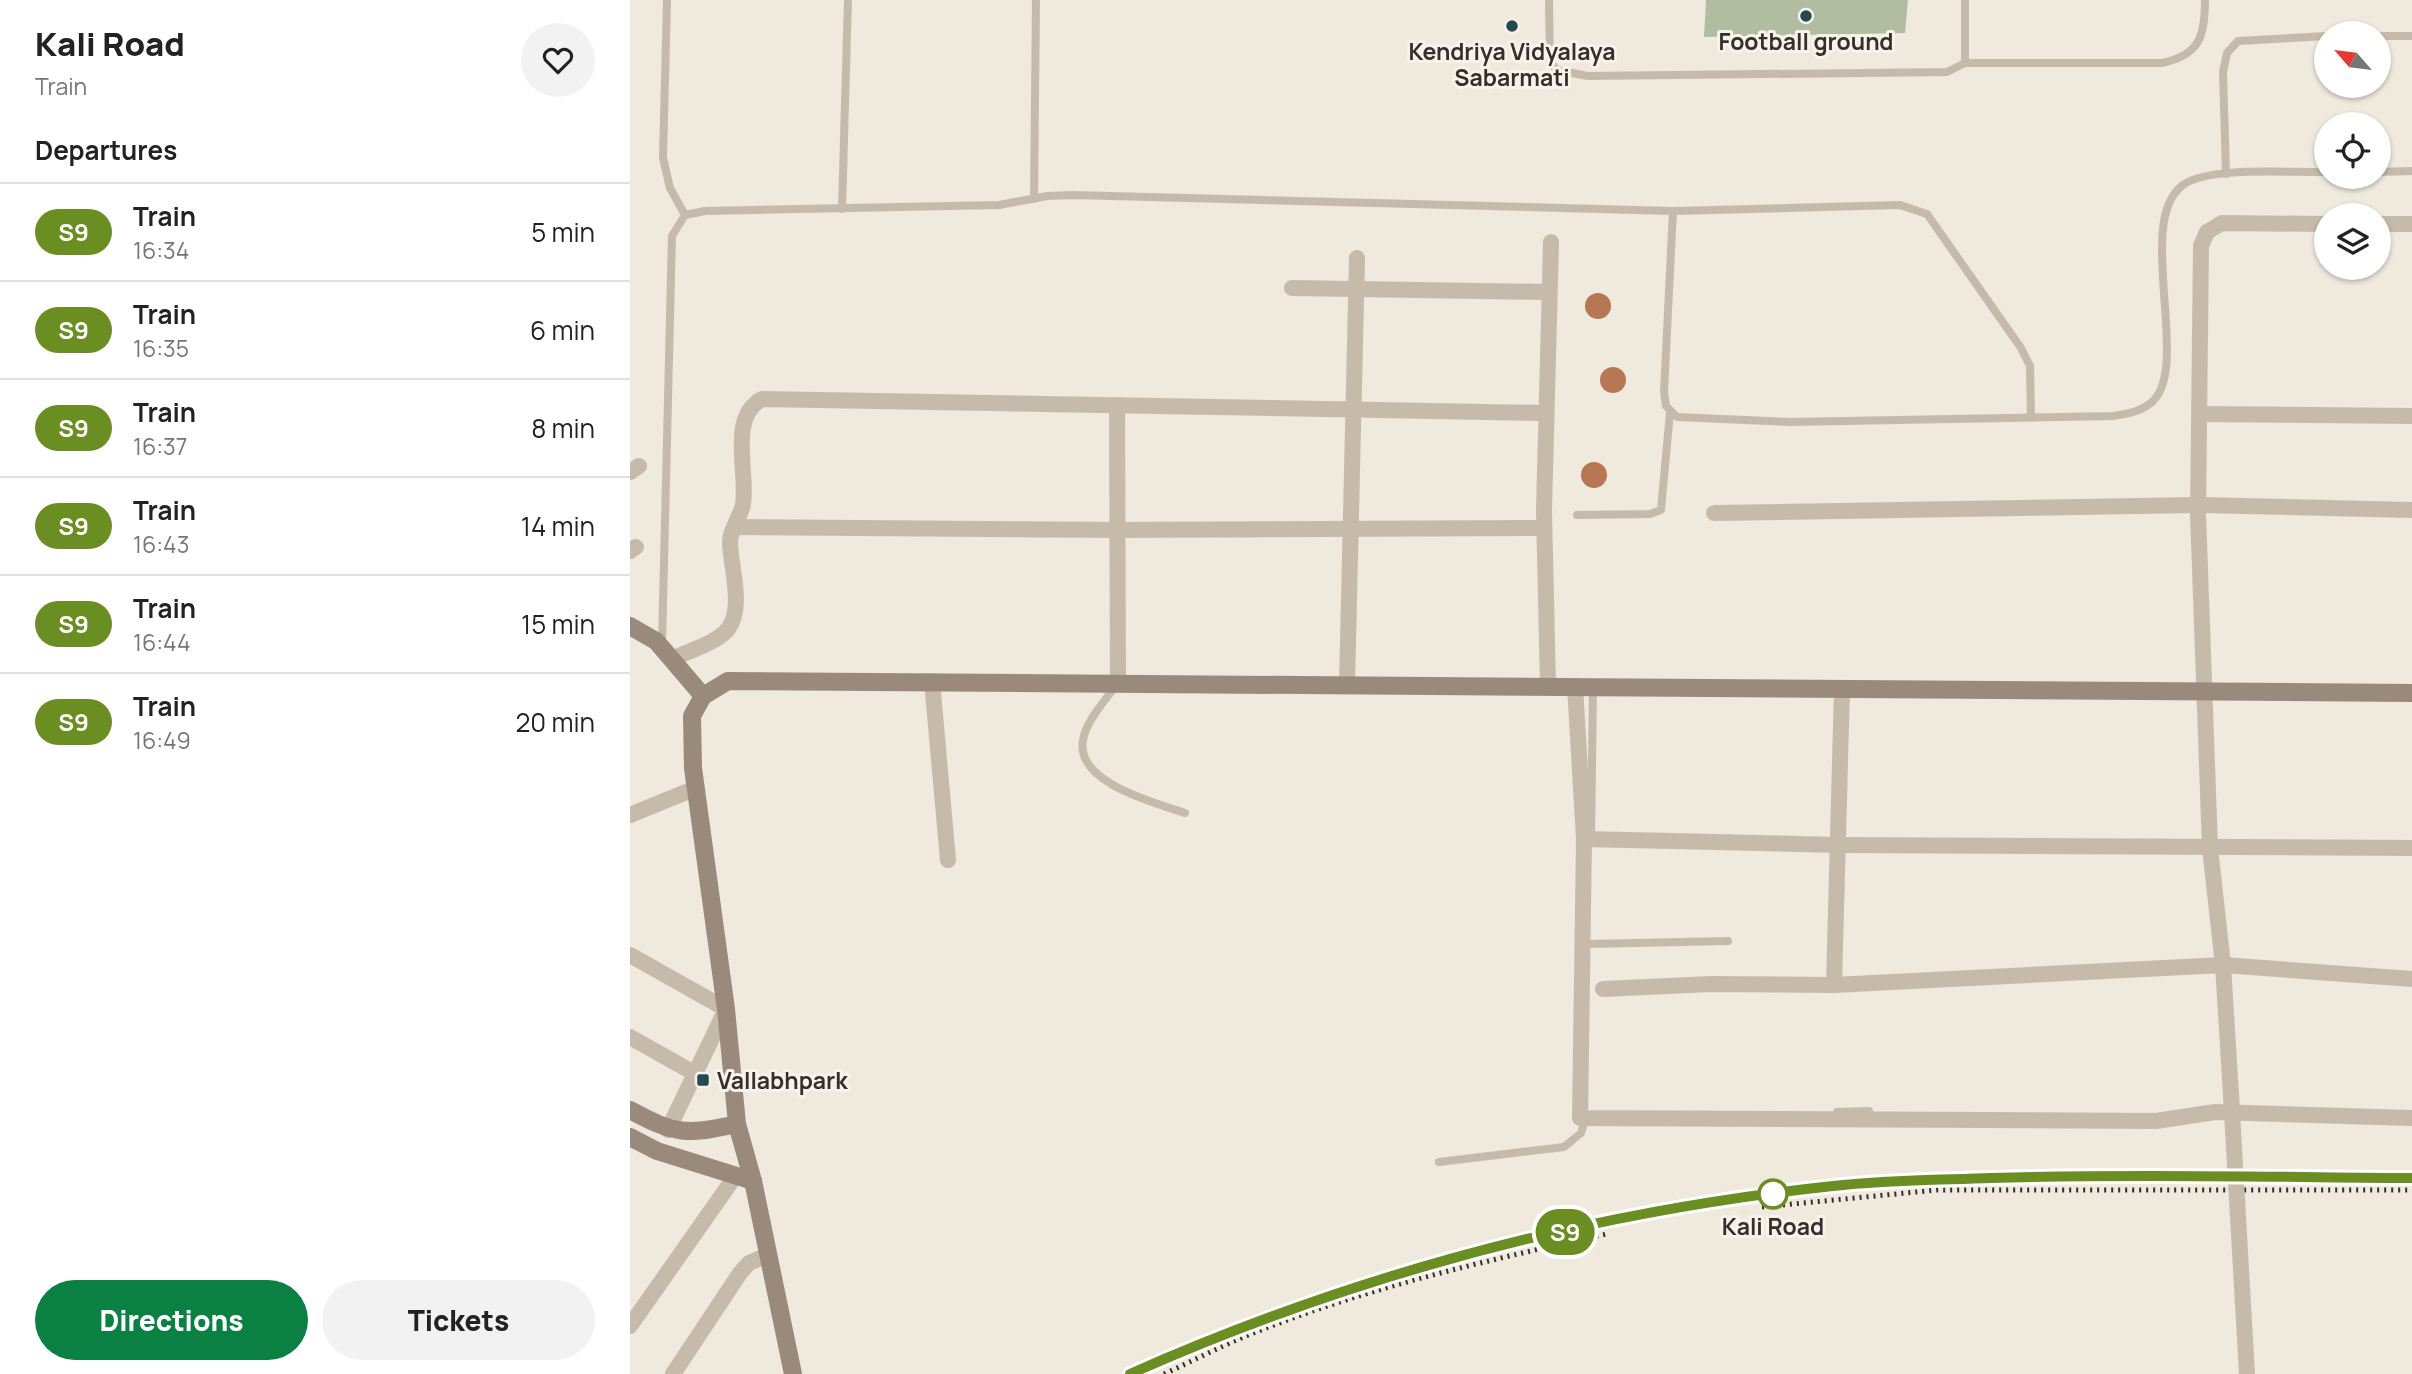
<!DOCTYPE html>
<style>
:root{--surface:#fff;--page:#f2f2f2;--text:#222;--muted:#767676;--line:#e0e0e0;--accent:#0b8043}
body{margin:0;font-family:Manrope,sans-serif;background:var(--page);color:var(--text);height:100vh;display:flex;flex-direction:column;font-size:26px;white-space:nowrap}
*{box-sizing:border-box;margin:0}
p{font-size:23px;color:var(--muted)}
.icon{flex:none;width:38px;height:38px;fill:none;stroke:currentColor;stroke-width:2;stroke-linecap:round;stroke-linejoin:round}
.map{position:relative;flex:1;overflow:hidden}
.drawer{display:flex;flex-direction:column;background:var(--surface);width:630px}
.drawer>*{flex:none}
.badge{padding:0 14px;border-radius:23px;font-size:24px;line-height:46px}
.needle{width:46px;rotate:298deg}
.tools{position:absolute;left:1684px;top:21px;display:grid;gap:14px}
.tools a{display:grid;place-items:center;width:77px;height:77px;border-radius:50%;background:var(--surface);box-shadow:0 2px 5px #0004;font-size:35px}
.map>.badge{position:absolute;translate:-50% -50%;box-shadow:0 0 0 4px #fff}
h2{padding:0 35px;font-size:26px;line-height:63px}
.round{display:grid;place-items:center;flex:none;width:74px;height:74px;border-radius:37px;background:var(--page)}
.headline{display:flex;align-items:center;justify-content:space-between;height:119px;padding:0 35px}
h1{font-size:33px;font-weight:800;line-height:52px}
.cta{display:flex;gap:14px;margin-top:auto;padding:14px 35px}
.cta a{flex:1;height:80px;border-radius:42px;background:var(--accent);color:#fff;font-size:28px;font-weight:800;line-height:80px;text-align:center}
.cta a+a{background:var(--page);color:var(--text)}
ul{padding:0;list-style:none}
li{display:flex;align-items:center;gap:21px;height:98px;padding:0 35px;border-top:2px solid var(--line)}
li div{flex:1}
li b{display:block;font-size:26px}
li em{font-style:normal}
li .badge{min-width:77px;font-weight:700;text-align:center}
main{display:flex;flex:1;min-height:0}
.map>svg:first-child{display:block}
</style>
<main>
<section class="drawer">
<div class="headline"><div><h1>Kali Road</h1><p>Train</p></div><a class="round"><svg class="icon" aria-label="heart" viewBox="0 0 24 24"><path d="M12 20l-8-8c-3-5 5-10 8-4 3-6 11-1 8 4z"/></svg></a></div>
<h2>Departures</h2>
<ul>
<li><span class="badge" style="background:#6b8e23;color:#fff">S9</span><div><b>Train</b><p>16:34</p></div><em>5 min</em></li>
<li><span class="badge" style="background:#6b8e23;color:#fff">S9</span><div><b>Train</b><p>16:35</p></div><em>6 min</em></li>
<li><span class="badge" style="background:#6b8e23;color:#fff">S9</span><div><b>Train</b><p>16:37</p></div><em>8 min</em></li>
<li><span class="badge" style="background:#6b8e23;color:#fff">S9</span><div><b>Train</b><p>16:43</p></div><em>14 min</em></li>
<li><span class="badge" style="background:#6b8e23;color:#fff">S9</span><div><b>Train</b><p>16:44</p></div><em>15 min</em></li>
<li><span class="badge" style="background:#6b8e23;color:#fff">S9</span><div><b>Train</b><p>16:49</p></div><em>20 min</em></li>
</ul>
<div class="cta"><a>Directions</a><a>Tickets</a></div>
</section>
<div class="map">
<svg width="1782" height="1374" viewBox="0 0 1782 1374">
<rect width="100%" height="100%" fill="#efe9de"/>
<path fill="#b0bda0" d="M1076,0h202l-3,33 -201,4z"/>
<g fill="#b77654">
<circle cx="968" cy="306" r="13"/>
<circle cx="983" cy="380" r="13"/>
<circle cx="964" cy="475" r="13"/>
</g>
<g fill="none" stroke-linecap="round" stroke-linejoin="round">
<g stroke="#c6baab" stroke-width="8">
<path d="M37,0l-4,158 7,30 15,27"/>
<path d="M919,0l1,60 6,10 32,6 359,-4 18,-9h197c38,-8 43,-27 43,-63"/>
<path d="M1748,36h34"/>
<path d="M1335,63v-63"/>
<path d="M1748,172l34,-1"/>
<path d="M1596,174l-3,-102 4,-19 11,-12 88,-5"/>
<path d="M404,199l2,-199"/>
<path d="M212,209l6,-209"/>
<path d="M1043,211l-9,181 2,14 11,11 113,5 324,-6c15,-3 27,-4 39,-15 38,-37 -19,-181 30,-216 25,-19 109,-12 143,-13"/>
<path d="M947,515l73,-1 11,-4 9,-98"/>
<path d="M32,644l10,-408 13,-21 20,-4 294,-6 48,-9 26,-1 600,16 227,-6 27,9 94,134 9,18 1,51"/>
<path d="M486,685c-11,16 -30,36 -33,55 -8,43 73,63 102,73"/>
<path d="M961,838l2,-151"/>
<path d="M959,944l139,-3"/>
<path d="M1207,1112l32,-1"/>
<path d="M809,1162l125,-15 17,-14 5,-16"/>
</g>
<g stroke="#c6baab" stroke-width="16">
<path d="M1748,224h34"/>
<path d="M662,288l256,4"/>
<path d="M487,405l1,277"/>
<path d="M1571,414l211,2"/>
<path d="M0,472l9,-6"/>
<path d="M1084,513l485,-8 213,5"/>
<path d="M105,527l382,3 427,-2"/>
<path d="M0,551l6,-4"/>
<path d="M42,659c16,-8 45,-16 56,-30 16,-21 3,-61 2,-85 -1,-14 11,-27 13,-40 5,-33 -15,-87 19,-105l783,14"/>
<path d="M302,681l16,179"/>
<path d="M717,684l10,-426"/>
<path d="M918,686l-4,-175 7,-269"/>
<path d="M945,686l9,153 -4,279 576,3 59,-9 197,6"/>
<path d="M0,815l66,-27"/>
<path d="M954,839l256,6 572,3"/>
<path d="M0,955l96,54 -58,121"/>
<path d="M1204,985l8,-297"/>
<path d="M973,989l108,-5 123,1 389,-20 189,14"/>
<path d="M0,1037l64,36"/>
<path d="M1601,1095l-8,-130 -13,-117 -12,-335 3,-267 6,-14 15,-9 104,1"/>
<path d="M0,1326l106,-151"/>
<path d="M43,1374l67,-101 9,-10 19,-8"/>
</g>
<g stroke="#9a8a7d" stroke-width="18">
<path d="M0,626l26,15 47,55"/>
<path d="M0,1110c46,25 56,25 107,14"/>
<path d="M0,1137l27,14 96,30"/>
<path d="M163,1374l-40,-193 -16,-57 -11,-115 -33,-241 -1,-52 11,-20 25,-15 1684,12"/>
</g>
<g stroke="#352e2a" stroke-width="5" stroke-dasharray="2 5" stroke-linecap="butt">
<path d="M1132,1207l175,-17h475"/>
<path d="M500,1374c222,-99 460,-161 703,-188 50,-6 101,-6 151,-8 143,-4 285,-1 428,0"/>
<path d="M534,1374c31,-14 61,-30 92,-42 113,-45 233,-72 351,-98"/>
</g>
<path stroke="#c6baab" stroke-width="16" d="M1601,1095l16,279"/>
</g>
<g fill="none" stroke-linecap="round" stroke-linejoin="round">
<g stroke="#fff" stroke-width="16">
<path id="line" d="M500,1374c223,-99 460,-162 703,-188 52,-6 105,-6 158,-8 140,-4 281,-1 421,0"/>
</g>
<use href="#line" stroke="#6b8e23" stroke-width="10"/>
</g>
<g fill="#244a52" stroke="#f8f3ea" stroke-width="2.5">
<circle cx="1176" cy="16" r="7"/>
<circle cx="882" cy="26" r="7"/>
<rect x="66" y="1073" width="14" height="14" rx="3.5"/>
</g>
<circle fill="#fff" stroke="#6b8e23" stroke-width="3.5" cx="1143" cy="1194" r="14"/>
<g text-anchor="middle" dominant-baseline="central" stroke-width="6" stroke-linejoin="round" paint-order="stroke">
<g font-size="23" font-weight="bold" fill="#352e2a" stroke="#f8f3ea">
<text x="1176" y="41">Football ground</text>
<text x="882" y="51">Kendriya Vidyalaya<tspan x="882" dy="26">Sabarmati</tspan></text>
<text x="87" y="1080" text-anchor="start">Vallabhpark</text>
</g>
<g font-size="23" font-weight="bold" fill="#352e2a" stroke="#f8f3ea">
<text x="1143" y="1226">Kali Road</text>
</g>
</g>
</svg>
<div class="tools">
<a><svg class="needle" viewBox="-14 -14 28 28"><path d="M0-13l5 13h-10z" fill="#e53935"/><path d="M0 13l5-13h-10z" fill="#767676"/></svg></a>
<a><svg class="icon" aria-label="locate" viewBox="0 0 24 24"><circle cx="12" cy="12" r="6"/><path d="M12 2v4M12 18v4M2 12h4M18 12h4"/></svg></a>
<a><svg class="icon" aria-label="layers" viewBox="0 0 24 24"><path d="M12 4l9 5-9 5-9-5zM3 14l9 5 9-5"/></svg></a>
</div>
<b class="badge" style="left:935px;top:1232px;background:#6b8e23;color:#fff">S9</b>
</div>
</main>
